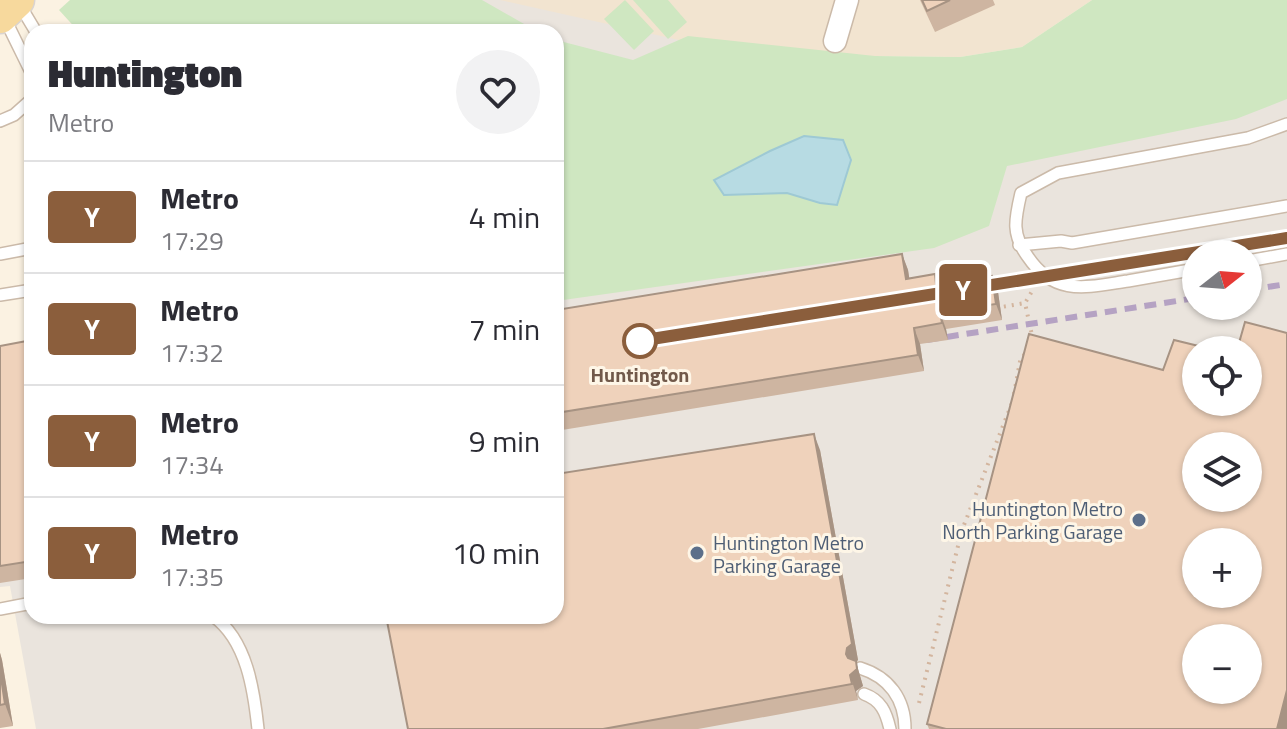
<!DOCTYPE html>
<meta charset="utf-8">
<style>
:root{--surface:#fff;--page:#f2f2f3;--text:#2b2b33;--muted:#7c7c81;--line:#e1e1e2}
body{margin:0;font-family:"Titillium Web",sans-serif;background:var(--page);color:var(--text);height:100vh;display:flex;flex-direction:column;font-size:30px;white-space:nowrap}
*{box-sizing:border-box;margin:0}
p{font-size:26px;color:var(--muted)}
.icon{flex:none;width:44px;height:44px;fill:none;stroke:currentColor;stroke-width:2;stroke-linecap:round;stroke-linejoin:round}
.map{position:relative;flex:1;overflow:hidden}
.details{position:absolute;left:24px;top:24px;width:540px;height:600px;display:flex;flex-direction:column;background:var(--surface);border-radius:24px;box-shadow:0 2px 6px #0004}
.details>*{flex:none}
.badge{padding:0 16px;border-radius:6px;font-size:28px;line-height:52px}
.needle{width:52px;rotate:73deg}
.tools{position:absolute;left:1182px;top:240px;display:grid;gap:16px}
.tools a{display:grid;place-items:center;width:80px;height:80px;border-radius:50%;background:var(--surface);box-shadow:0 2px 6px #0004;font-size:40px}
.map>.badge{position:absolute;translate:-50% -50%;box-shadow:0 0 0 4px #fff}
.round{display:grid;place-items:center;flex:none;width:84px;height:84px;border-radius:42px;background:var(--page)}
.head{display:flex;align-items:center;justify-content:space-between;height:136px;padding:0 24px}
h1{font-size:38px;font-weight:800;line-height:60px}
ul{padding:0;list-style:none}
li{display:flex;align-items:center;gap:24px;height:112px;padding:0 24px;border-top:2px solid var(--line)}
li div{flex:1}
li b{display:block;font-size:30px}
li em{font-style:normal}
li .badge{min-width:88px;font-weight:700;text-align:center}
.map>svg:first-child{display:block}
</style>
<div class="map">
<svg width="1287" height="729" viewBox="0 0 1287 729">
<rect width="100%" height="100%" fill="#fbf2e2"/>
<path fill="#f2e4d0" d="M482,0h610l-70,47 -62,10 -85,-1 -242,4 -77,-28z"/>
<path fill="#eae4dd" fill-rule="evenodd" d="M275,0h225l600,134 187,-117v712h-1251l-26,-143 -10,1v-237l32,-6v272h524v-584h-389zM1196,254h52v52h-52zM1196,350h52v52h-52zM1196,446h52v52h-52zM1196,542h52v52h-52zM1196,638h52v52h-52z"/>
<g fill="#cfe7c1">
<path d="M70,0h412l56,32h-459l-20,-22z"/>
<path d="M625,0l29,31 -20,19 -30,-31z"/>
<path d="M633,0h35l19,22 -19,17z"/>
<path d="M1092,0h195v99l-51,20 -229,47 -18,60 -55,22 -378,53v-261l77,20 55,-24 187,20 85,1 62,-10z"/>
</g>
<path fill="#b7dbe3" stroke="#9ec9d4" stroke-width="2" d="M804,136l39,4 8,20 -14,45 -17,-2 -33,-10 -63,2 -10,-15 56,-29z"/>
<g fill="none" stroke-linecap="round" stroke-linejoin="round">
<g stroke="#cbbaa9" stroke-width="14">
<g id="service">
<path d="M18,2l18,30"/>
<path d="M5,19l27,55"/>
<path d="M0,121l14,-6 18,-16"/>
<path d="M1019,245l42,-4 11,2 215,-37"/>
<path d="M0,254l32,-6"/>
<path d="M1248,261l39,-7"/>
<path d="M1196,269c-23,4 -45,8 -68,12 -41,6 -73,16 -100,-24 -17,-23 -13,-38 -7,-64l37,-20 190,-35 39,-14"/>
<path d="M0,295l32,-5"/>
<path d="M0,609l32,-6"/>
<path d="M213,616c34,24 41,75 45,113"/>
<path d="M860,668c29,9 45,31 45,61"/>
<path d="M864,694c17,6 22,18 26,35"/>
</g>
</g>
<g stroke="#cbbaa9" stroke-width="25">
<path id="minor" d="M835,41l12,-41"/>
</g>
<g stroke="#dad4d0" stroke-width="37">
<path id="primary" d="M0,16l17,-16"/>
</g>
<g stroke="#d3b59e" stroke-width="4" stroke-dasharray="2 6" stroke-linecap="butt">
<path d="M996,308l29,-5"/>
<path d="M1033,340l-8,-37 9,-15"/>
<path d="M1014,394l7,-38 5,-1"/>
<path d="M919,703l43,-173 50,-127"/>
</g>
<use href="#service" stroke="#fff" stroke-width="11"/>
<use href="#minor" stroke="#fff" stroke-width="22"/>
<use href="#primary" stroke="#f7d99d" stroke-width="34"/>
<g stroke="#b5a2c3" stroke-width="6" stroke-dasharray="12 8" stroke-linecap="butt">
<path d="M975,288l312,-50"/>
<path d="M1248,290l39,-6"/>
<path d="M927,340l269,-42"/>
</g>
</g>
<g fill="#ceb5a1">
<path d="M920,0h73l2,5 -60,27z"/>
<path d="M902,254l6,16 1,8 26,-4 3,10 60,8 4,28 -56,9 2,11 -28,4 4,27 -368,60v-121z"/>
<path d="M32,340v238l-32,5v-237z"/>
<path d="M820,450l38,210 -2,2 7,24 -7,5 2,9 -160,29h-290z"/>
<path d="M0,653l2,7 11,66 -13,2z"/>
<path d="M927,724l360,5h-358z"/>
</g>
<g fill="#a79383">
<path d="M902,254l6,16 4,25 -6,-16z"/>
<path d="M992,276l6,16 4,28 -6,-16z"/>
<path d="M940,312l6,17 2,11 -6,-17z"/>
<path d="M914,328l6,16 4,27 -6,-16z"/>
<path d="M814,434l6,16 38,210 -2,2 7,24 -7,5 2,9 -8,-25 2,-11 -6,-10z"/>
<path d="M0,653l2,7 11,66 -8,-22 -5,-33z"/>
<path d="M1287,690v39h-10z"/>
</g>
<g fill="#efd2bb" stroke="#a79383" stroke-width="2" fill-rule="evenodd">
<path d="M922,0h28l-23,11z"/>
<path d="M902,254l4,25 29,-5 1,10 56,-8 4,28 -56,8 2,11 -28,5 4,27 -362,58v-103z"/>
<path d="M1245,322l42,11v357l-10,39h-331l-19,-5 102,-390 134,36 11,-30 41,10h-19v52h52v-52h-11zM1196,446h52v52h-52zM1196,542h52v52h-52zM1196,638h52v52h-52z"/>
<path d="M32,340v221l-32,5v-220z"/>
<path d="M814,434l38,210 -5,4 -1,6 2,4 8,3 1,8 -7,6 2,9 -249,45h-195l-22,-113h170v-142z"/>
<path d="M0,671l5,33 -5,1z"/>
</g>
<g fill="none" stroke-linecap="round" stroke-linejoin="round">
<g stroke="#fff" stroke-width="18">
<path id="line" d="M639,341l648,-103"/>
</g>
<use href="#line" stroke="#8b5e3c" stroke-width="12"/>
</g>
<circle fill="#fff" stroke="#8b5e3c" stroke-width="4" cx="640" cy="341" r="16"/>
<g fill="#5c6f8a" stroke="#fef6e7" stroke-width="3">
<circle cx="1139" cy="520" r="8"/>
<circle cx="697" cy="553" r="8"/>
</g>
<g text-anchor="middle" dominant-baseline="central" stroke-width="6" stroke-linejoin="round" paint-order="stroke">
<g font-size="20" font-weight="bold" fill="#71594a" stroke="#fef6e7">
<text x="640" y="374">Huntington</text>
</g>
<g font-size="20" fill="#4e5e75" stroke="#fef6e7" text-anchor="end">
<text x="1123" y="508">Huntington Metro<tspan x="1123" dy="23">North Parking Garage</tspan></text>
<text x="713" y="542" text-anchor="start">Huntington Metro<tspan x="713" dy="23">Parking Garage</tspan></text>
</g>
</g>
</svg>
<div class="tools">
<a><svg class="needle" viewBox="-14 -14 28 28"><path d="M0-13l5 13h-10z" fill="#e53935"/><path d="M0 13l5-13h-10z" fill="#7c7c81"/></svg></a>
<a><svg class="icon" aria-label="locate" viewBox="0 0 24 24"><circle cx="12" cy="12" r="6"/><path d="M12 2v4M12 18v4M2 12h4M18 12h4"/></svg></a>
<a><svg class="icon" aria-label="layers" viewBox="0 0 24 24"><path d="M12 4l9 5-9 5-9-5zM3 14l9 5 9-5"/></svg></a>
<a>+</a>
<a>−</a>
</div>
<b class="badge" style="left:963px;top:290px;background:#8b5e3c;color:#fff">Y</b>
<section class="details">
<div class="head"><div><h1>Huntington</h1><p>Metro</p></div><a class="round"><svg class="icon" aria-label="heart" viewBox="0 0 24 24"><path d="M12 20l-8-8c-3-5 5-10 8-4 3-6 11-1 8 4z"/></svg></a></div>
<ul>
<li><span class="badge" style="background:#8b5e3c;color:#fff">Y</span><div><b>Metro</b><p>17:29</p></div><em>4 min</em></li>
<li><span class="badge" style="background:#8b5e3c;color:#fff">Y</span><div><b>Metro</b><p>17:32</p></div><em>7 min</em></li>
<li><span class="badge" style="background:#8b5e3c;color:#fff">Y</span><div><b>Metro</b><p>17:34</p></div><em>9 min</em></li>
<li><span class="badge" style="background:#8b5e3c;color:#fff">Y</span><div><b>Metro</b><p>17:35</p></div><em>10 min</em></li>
</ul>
</section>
</div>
